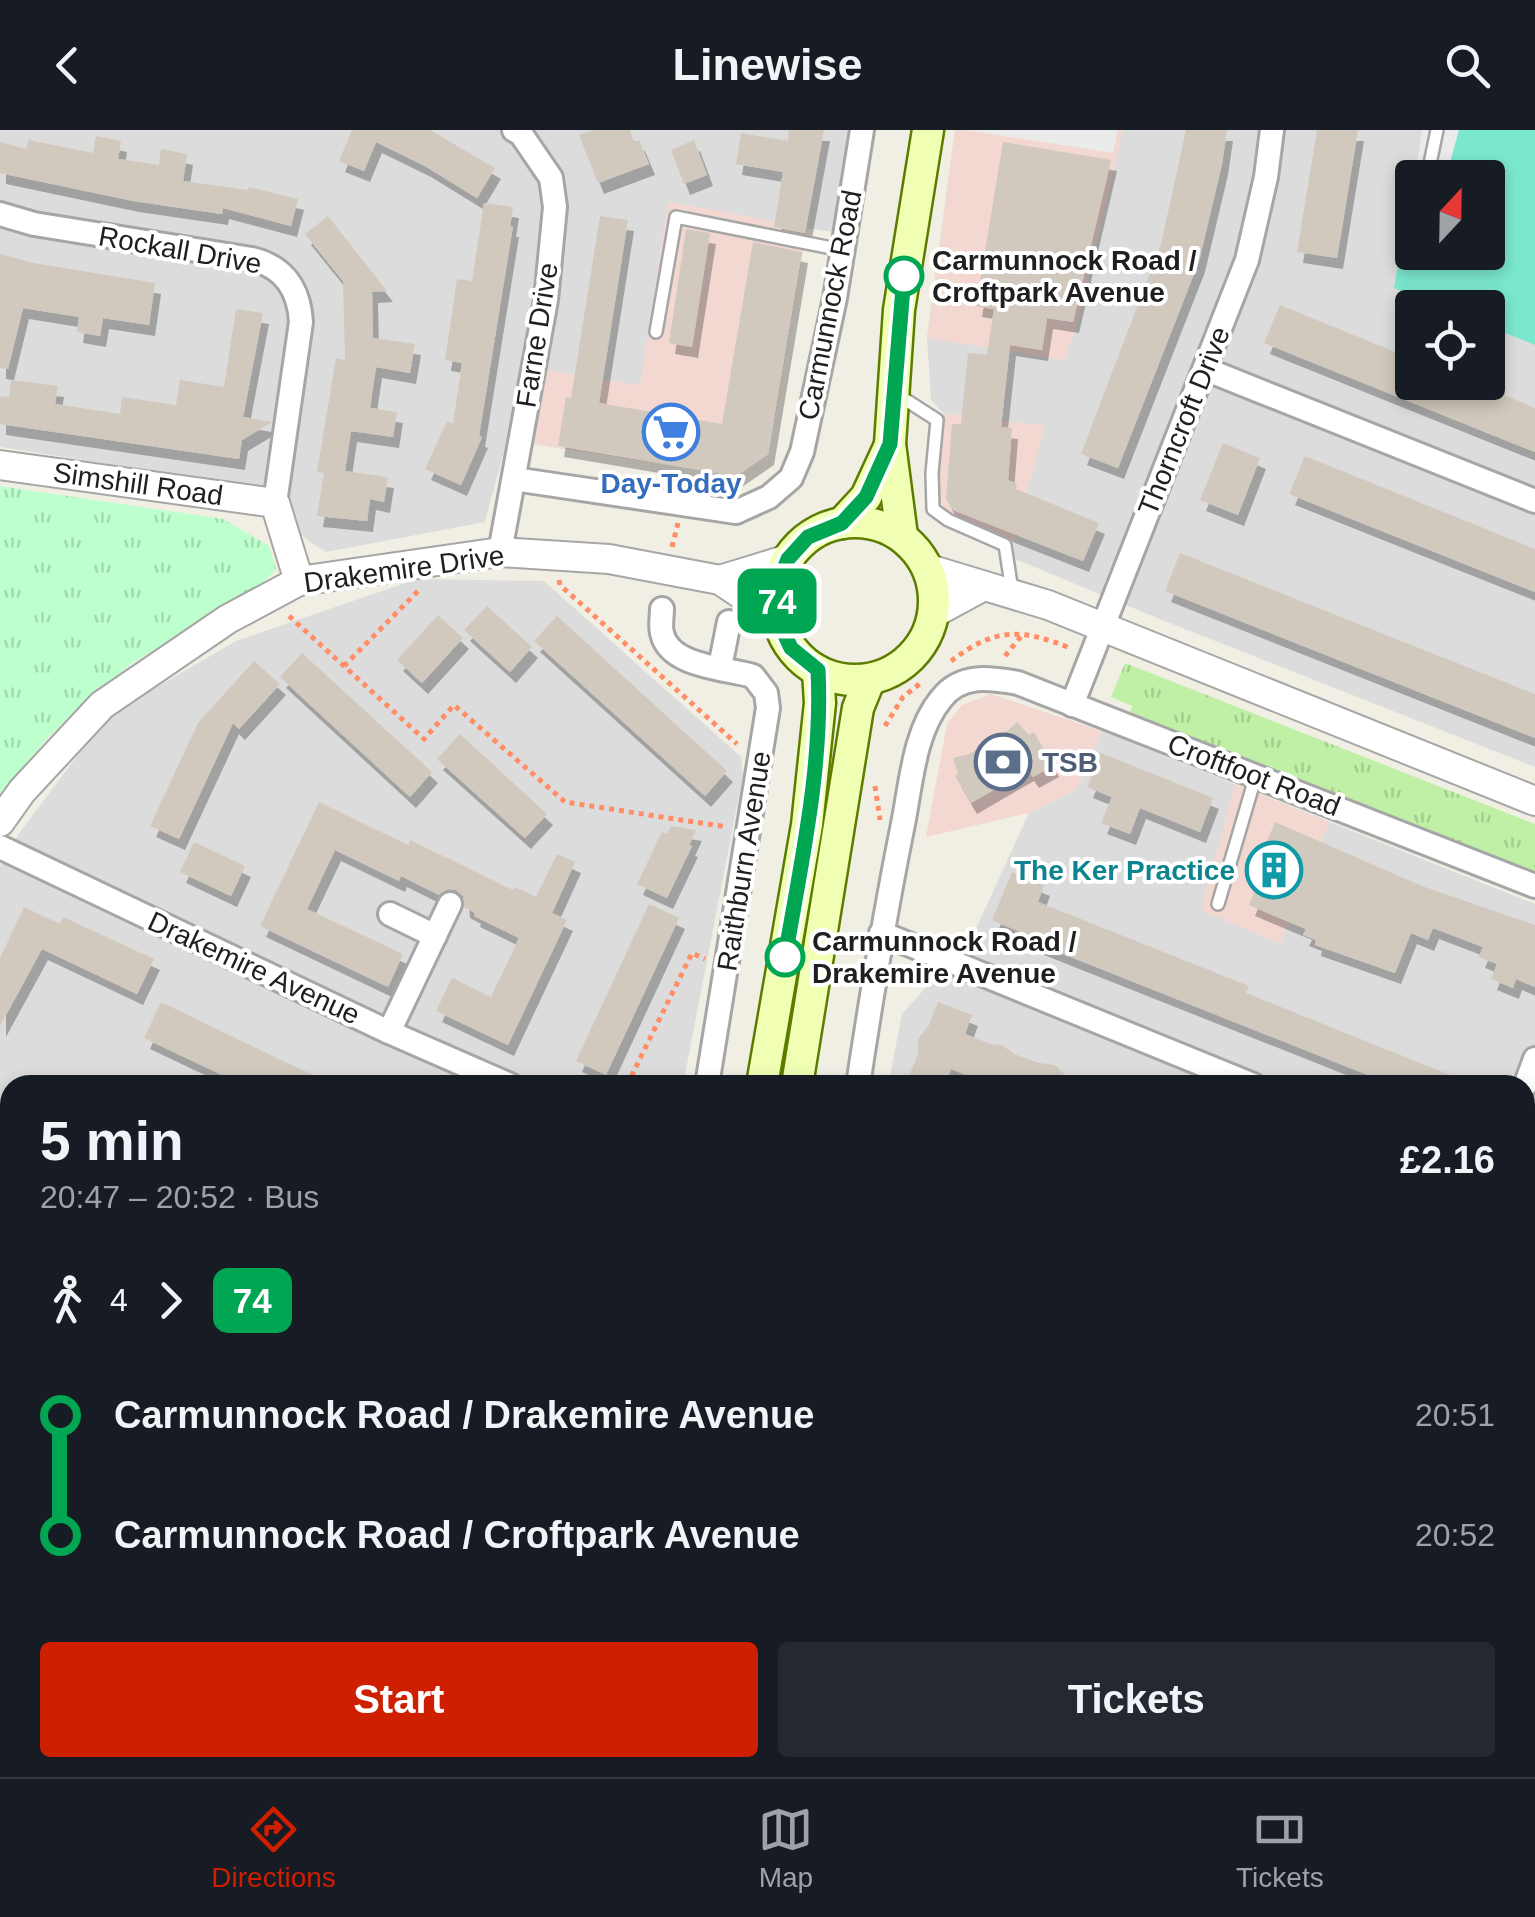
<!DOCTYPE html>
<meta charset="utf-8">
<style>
:root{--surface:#171b24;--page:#242831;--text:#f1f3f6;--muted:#9ea1a6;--line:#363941;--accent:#ce1f00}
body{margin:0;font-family:Helvetica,sans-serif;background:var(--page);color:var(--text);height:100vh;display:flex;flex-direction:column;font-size:38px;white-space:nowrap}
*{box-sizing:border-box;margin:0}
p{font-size:32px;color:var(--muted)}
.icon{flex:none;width:55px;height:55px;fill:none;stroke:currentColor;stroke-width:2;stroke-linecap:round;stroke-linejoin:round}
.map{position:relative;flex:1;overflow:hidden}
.drawer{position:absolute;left:0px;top:945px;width:1535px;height:702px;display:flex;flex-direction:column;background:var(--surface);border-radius:30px 30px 0 0;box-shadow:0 5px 15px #0003}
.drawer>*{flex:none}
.badge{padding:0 20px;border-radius:15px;font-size:35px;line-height:65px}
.needle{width:65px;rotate:22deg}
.buttons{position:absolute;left:1395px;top:30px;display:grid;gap:20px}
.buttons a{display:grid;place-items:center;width:110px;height:110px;border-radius:10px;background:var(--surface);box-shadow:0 5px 15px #0003;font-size:50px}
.map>.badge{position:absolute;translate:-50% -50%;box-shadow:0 0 0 5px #fff}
.legs{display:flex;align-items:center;gap:15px;height:110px;padding:0 40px;font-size:32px}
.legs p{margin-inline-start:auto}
.overview{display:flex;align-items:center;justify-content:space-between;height:170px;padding:0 40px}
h1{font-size:55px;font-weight:600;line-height:75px}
.primary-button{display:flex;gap:20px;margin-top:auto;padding:20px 40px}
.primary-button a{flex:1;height:115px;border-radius:10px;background:var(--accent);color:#fff;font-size:40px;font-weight:600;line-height:115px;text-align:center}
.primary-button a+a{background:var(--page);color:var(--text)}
ul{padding:0 40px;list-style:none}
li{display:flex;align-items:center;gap:35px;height:120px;font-size:38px}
li i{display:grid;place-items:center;width:15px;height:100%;margin:0 12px;background:currentColor}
li i::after{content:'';width:25px;height:25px;margin:-12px;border:8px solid;border-radius:50%;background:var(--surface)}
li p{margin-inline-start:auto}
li:first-child i{background:linear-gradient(#0000 50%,currentColor 0)}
li:last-child i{background:linear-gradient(currentColor 50%,#0000 0)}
header{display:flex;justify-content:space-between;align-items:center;height:130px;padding:0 40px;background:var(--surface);font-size:45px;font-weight:600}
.tab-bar{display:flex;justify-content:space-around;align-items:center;height:140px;border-top:2px solid var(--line);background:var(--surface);font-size:28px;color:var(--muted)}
.tab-bar a{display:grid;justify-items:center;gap:5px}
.tab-bar .selected{color:var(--accent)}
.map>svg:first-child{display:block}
</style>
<header><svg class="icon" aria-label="back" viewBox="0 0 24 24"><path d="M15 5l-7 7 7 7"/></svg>Linewise<svg class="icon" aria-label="search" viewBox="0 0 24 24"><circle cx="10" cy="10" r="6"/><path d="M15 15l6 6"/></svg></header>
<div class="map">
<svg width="1535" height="1647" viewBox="0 0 1535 1647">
<defs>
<pattern id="grass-tufts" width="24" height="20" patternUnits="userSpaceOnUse" patternTransform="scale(2.5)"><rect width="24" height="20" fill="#bff0a5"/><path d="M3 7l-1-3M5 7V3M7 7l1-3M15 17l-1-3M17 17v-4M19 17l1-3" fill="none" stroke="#a4cd8e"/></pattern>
<pattern id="park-tufts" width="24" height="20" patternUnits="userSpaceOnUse" patternTransform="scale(2.5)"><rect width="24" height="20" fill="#bdffcd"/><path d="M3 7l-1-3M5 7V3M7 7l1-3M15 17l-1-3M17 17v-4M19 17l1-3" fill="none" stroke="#a2dab0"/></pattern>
<filter id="shadow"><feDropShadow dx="6" dy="11" stdDeviation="0" flood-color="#0004"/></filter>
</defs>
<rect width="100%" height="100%" fill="#f1efe4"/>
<g fill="#dddcdc" fill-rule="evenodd">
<path d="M0,0h849l-17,102 -25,-4 -33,194 -39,53 -228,-35 -22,82 -159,30 -17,-11 -64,-56 -245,-38z"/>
<path d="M955,0h580v637l-373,-147 -149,-62 1,-17 30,-115 -100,-12 -13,-14 -4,-62zM1412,48h76v74h-76zM1412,178h76v74h-76z"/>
<path d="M417,449l127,2 197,176 2,18 -60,310h-673v683h338l-4,9h-344v-910l20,-35 87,-116 129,-75z"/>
<path d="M1102,601l433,173v873h-560l-5,-9h555v-683h-637l14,-71 71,-79 56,-122 48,-24z"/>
<path d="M752,1638h173l7,9h-198z"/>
</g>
<g fill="#f3d8d2">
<path d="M955,0h168l-45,191 -14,39 -137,-22z"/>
<path d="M668,72l139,25 -33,195 -39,53 -202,-31 13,-74 94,15z"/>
<path d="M944,284l101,12 -31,115 -66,-27 -10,-17z"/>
<path d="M991,564l111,37 -25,58 -48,24 -103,24 21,-113 15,-19z"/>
<path d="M1235,654l94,38 -49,122 -79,-34z"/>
</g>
<g fill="url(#grass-tufts)">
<path d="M1125,533l410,161v48l-405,-160 2,-6 -21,-9z"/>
<path d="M1525,1216l10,4v70l-10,-4z"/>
<path d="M1525,1574l10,4v69h-323l-6,-9h319z"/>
<path d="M971,1638h217l-15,9h-197z"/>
</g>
<path fill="url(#park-tufts)" d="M0,356l223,33 46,27 7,23 -16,17 -128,77 -83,73 -49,58z"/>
<path fill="#7be8ce" d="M1422,0h113v215l-47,-19v-18l-46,-1 -48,-19 18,-105v69h76v-74l-74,-1z"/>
<g fill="#ebebeb">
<path d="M966,0h152l-5,23z"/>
<path d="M1422,0h37l-13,47 -32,1z"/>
</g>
<g fill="#d1c9bd" filter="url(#shadow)">
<path d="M352,0h78l65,38 -18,30 -52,-32 -49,-24 -12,29 -25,-10z"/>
<path d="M593,0h37l4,12 5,-2 10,24 -51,19 -19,-48z"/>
<path d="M789,0h35l-19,103 -31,-6 9,-55 -47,-8 5,-31 47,8z"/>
<path d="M1186,0h41l-5,34 -23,97 -81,207 -37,-14 80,-210z"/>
<path d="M1317,0h41l-21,128 -40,-6z"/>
<path d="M96,6l25,5 -3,18 41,6 2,-16 26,5 -4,27 65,9 1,-3 49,12 -7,27 -68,-18 -1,6 -89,-13 -133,-28v-31l26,7 3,-9 64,13z"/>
<path d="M694,10l13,35 -23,9 -13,-34z"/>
<path d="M1003,12l108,18 -38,162 -26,-4 -5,32 -32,-5 -9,82 11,1 -4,52 9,4 -1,5 83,34 -16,38 -130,-51 -7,-11 6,-75h9l7,-71 19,2 7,-46 -18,-3z"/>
<path d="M484,73l29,4 -3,19h3l-34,210 3,1 -21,48 -36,-16 22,-48 6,3 9,-61 -17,-3 12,-81 15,2z"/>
<path d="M328,86l59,75 -15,1 1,46 42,6 -5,29 -34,-6 -6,41 27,4 -4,25 -42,-6 -6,40 43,6 -4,25 -14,-3 -3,22 -50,-5 7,-43 -7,-1 19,-114 9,2 -2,-79 -38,-47z"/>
<path d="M600,86l28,4 -29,183 123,21 31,-182 49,10 -34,202 -32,22 -178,-30 8,-49 5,1z"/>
<path d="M686,99l24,4 -18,114 -23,-4z"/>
<path d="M0,124l34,9 121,20 -6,42 -46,-7 -3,18 -23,-4 2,-15 -56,-9 -15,61 -8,-1z"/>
<path d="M1280,175l130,53 -10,24h73l62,26v44l-271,-109z"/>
<path d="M236,179l27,4 -20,104 29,5 -30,18 -3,19 -239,-35v-28l9,1 2,-17 47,6 -3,18 65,10 2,-17 54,8 4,-25 44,7z"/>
<path d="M1223,313l37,15 -22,57 -38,-15z"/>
<path d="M1305,326l230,93v43l-246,-98z"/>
<path d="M1180,423l355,141v44l-370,-147z"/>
<path d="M487,476l45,41 -22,25 -46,-42z"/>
<path d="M438,485l25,23 -41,45 -25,-23z"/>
<path d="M557,486l170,155 -22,25 -171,-155z"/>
<path d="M302,523l130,119 -22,25 -130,-120z"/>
<path d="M254,531l26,23 -41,45 -6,-6 -54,116 -29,-13 48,-103z"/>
<path d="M1017,592l12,13 5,-3 19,34 -20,11 -5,-7 -57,33 -16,-27 3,-2 -5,-16 16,-4 37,-22z"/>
<path d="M460,604l87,80 -22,24 -88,-79z"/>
<path d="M1101,623l112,45 -13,34 -60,-24 -10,26 -29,-11 11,-26 -25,-10z"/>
<path d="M319,672l89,43 2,-5 103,50 2,-3 21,10 21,-43 18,8 -23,51 15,7 -59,125 -72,-34 16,-33 39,19 28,-59 -45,-22 1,-3 -11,-6 -1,-11 -7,-6 -8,-1 -9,6 -38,-19 -2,5 -64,-31 -28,59 96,45 -15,33 -128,-61z"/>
<path d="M1275,692l147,64 113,39v62l-19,-8 -3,9 -22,-9 6,-15 -18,-7 4,-10 -50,-19 -5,12 -17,-7 -16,40 -80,-28 1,-5 -13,-5 3,-6 -57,-24 6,-15 -5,-2 5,-11 -2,-1z"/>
<path d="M671,696l25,4 -7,15 3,1 -25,52 -30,-14 25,-52 5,2z"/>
<path d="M194,712l51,24 -14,30 -51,-24z"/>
<path d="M1012,742l32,13 -6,17 211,84 -3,7 229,92h-82l-365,-145 2,-4 -38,-16z"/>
<path d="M649,774l30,14 -73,157 -30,-14z"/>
<path d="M24,777l36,17 3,-7 91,42 -17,35 -95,-45 -42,77v-68z"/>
<path d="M161,872l124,60 50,23h-92l-99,-47z"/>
<path d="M938,872l34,13 -7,19 25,10 12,1 12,9 25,9 16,2 20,20h-83l-41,-16 -6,16h-14l-22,-9 9,-22v-15l11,-14z"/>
</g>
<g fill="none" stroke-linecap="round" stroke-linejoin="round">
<g stroke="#a6a6a6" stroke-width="16">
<g id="service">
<path d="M1427,48l10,-48"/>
<path d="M656,202l20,-115 166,33"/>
<path d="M895,263l42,27 -5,53 1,36 15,11 57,25 7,46"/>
<path d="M1218,774l38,-129"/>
<path d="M0,1380l10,-21"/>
</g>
</g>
<g stroke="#a6a6a6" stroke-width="28">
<g id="minor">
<path d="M0,84l34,10 218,35c32,8 47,30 49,63l-26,181"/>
<path d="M1205,239l330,132"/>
<path d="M514,349l222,33 33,-15 22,-19 11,-26 33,-154 27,-168"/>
<path d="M500,422l46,-252 9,-93 -4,-29 -30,-44 -7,-4"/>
<path d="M662,479c0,7 -2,17 0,24 7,34 64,35 91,43l13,17 2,15 -61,377"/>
<path d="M720,537l9,-45"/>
<path d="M1072,575l175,-445 19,-83 6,-47"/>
<path d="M0,717l389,185 121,53"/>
<path d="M390,784l45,22"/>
<path d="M881,803l372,152"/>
<path d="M389,902l61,-128"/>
<path d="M858,955c13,-86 27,-171 44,-256 9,-42 11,-96 39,-130 20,-26 49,-21 77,-16l517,203"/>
<path d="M1525,956l10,-27"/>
<path d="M1525,1061l10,4"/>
<path d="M0,1313l10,5"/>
<path d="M1525,1435l10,4"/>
<path d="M950,1638l6,9"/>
<path d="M437,1647l11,-9"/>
<path d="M679,1647l2,-9"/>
</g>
</g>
<g stroke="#a6a6a6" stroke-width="32">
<g id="tertiary">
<path d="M0,335l275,38 24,78"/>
<path d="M929,439l119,36 487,196"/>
<path d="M720,450l68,-21"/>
<path d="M934,483l48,-26"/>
<path d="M0,692l22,-31 80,-86 126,-86 71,-38 201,-29 109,7 111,21 57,38"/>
</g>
</g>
<g stroke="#5c7c00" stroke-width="35">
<g id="secondary">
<circle cx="855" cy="471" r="79"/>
<path d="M842,393l24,-26 24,-52"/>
<path d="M902,406l-12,-92 9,-134 29,-180"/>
<path d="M762,955l45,-260 13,-122 -2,-32"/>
<path d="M797,955l61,-377 11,-27"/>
<path d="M530,1647l5,-9"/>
<path d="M571,1647l6,-9"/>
</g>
</g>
<g stroke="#ff8e67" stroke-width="5" stroke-dasharray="5 5" stroke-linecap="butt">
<path d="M672,417l6,-24"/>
<path d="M559,450l1,5 177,159"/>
<path d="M289,486l135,123 30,-34 111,97 162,25"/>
<path d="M1005,526l18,-22"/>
<path d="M951,531c43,-33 70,-33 119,-13"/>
<path d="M344,536l75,-76"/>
<path d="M885,596l18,-29 19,-15"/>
<path d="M875,656l5,34"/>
<path d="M627,955l65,-132 13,6"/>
<path d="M351,1647l5,-9"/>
<path d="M1436,1647l19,-9"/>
</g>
<use href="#service" stroke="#fff" stroke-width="11"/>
<use href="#minor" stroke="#fff" stroke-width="22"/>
<use href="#tertiary" stroke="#fff" stroke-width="28"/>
<use href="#secondary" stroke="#f0ffb4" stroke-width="30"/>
</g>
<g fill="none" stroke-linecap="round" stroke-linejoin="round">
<g stroke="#fff" stroke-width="22">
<path id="line-1" d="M785,827c16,-94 38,-191 33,-287l-27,-22 -14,-30v-32l11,-27 20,-22 34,-14 24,-26 24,-53 14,-168"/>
</g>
<use href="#line-1" stroke="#00a651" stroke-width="15"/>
</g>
<defs>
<g id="supermarket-ring" transform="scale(2.875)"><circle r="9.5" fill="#fff" stroke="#3f7fe0" stroke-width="1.5"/><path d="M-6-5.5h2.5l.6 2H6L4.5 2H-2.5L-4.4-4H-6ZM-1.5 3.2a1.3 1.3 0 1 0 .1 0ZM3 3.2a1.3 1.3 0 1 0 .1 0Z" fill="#3f7fe0"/></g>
<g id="bank-ring" transform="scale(2.875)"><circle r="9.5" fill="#fff" stroke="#5c6f8a" stroke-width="1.5"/><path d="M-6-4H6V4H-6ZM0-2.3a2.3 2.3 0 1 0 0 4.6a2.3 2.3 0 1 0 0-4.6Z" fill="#5c6f8a"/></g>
<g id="building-ring" transform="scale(2.875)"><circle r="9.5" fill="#fff" stroke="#0f9aa8" stroke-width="1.5"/><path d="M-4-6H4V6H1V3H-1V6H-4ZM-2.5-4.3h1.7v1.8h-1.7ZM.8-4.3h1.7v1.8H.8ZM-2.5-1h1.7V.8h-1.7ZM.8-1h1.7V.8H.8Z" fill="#0f9aa8"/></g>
</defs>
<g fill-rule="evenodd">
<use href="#supermarket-ring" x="671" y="302"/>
<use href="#bank-ring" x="1003" y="632"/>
<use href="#building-ring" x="1274" y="740"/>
</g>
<g fill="#fff" stroke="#00a651" stroke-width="5">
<circle cx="904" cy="146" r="18"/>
<circle cx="785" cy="827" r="18"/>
</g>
<g text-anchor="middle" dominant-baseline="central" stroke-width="8" stroke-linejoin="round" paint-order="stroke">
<g font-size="28" fill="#1f1f1f" stroke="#fff">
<text transform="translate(180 120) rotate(10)">Rockall Drive</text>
<text transform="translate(830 175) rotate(-79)">Carmunnock Road</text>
<text transform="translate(537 205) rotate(-81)">Farne Drive</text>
<text transform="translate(1184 291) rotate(-68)">Thorncroft Drive</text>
<text transform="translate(138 354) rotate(8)">Simshill Road</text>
<text transform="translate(404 439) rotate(-8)">Drakemire Drive</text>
<text transform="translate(1254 645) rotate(21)">Croftfoot Road</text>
<text transform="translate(744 731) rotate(-81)">Raithburn Avenue</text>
<text transform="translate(254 838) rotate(25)">Drakemire Avenue</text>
</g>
<g font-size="28" font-weight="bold" fill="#1f1f1f" stroke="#fff" text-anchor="start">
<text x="932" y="130">Carmunnock Road /<tspan x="932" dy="32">Croftpark Avenue</tspan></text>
<text x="812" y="811">Carmunnock Road /<tspan x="812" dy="32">Drakemire Avenue</tspan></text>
</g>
<g font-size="28" font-weight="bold" fill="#366cbe" stroke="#fff">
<text x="671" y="353">Day-Today</text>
</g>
<g font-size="28" font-weight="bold" fill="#4e5e75" stroke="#fff" text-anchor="start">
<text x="1042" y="632">TSB</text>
</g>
<g font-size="28" font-weight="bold" fill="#0d838f" stroke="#fff" text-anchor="end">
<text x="1235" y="740">The Ker Practice</text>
</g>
</g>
</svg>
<div class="buttons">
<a><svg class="needle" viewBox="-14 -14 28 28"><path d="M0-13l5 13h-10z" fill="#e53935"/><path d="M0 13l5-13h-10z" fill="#9ea1a6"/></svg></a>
<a><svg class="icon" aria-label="locate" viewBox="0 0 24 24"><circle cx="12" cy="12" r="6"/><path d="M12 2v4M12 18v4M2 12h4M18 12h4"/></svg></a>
</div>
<b class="badge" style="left:777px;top:471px;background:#00a651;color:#fff">74</b>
<section class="drawer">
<div class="overview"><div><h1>5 min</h1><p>20:47 – 20:52 · Bus</p></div><b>£2.16</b></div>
<div class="legs"><svg class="icon" aria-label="walk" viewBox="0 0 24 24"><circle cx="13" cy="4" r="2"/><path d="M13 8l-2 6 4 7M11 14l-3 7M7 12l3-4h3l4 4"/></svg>4<svg class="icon" aria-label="forward" viewBox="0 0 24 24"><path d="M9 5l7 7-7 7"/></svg><b class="badge" style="background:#00a651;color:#fff">74</b></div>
<ul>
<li><i style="color:#00a651"></i><b>Carmunnock Road / Drakemire Avenue</b><p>20:51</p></li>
<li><i style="color:#00a651"></i><b>Carmunnock Road / Croftpark Avenue</b><p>20:52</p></li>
</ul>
<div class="primary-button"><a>Start</a><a>Tickets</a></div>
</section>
</div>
<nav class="tab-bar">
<a class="selected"><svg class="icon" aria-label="directions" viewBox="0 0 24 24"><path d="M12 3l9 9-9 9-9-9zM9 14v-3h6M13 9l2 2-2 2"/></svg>Directions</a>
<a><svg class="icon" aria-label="map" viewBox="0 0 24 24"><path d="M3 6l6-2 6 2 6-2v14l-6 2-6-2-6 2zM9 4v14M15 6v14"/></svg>Map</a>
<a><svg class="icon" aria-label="tickets" viewBox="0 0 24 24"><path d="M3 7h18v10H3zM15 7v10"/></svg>Tickets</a>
</nav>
